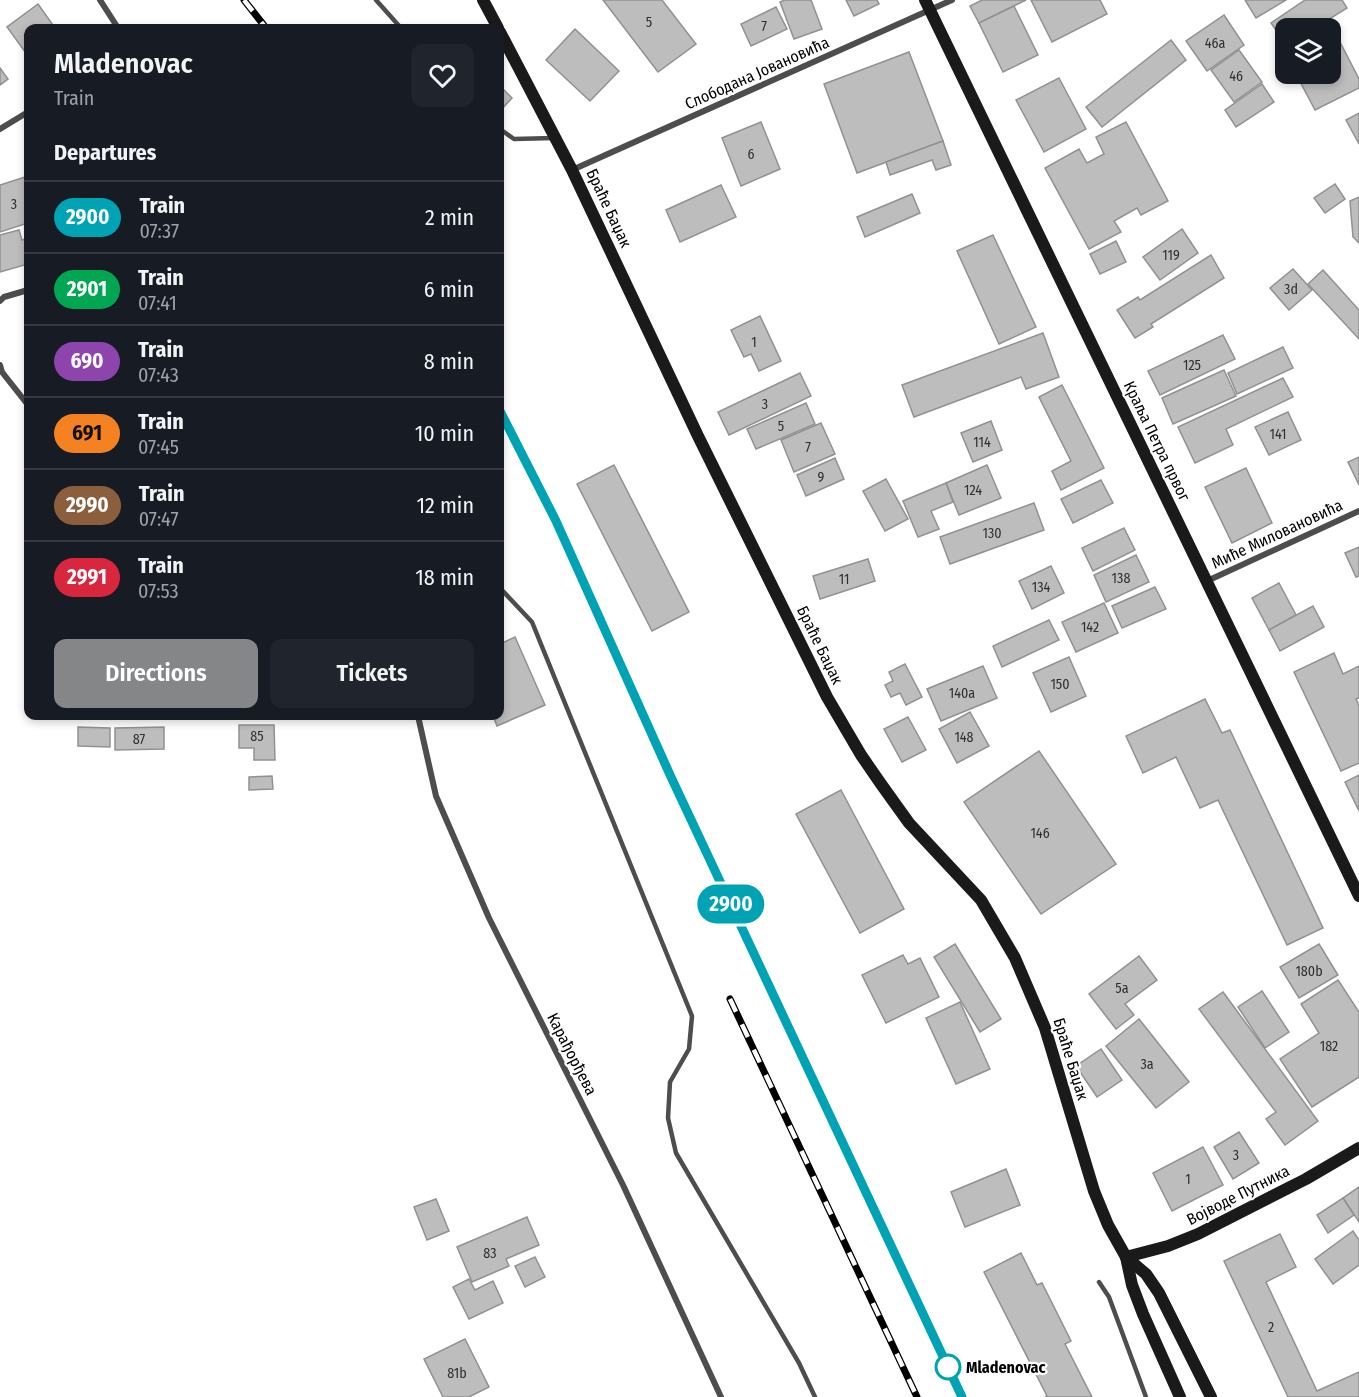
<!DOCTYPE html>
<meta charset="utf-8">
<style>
:root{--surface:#171b24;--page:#20242c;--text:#f1f3f6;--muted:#9ea1a6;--line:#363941;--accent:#858687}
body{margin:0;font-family:"Fira Sans Condensed",sans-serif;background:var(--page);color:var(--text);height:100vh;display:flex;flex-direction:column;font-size:22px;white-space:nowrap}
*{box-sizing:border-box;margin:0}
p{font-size:20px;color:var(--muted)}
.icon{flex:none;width:33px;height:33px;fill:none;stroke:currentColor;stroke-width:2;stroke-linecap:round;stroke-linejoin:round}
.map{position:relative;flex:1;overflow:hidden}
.details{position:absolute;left:24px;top:24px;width:480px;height:696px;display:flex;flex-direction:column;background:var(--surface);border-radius:12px;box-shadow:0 3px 9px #0003}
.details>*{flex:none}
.badge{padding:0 12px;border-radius:20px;font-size:21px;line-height:39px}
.buttons{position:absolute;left:1275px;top:18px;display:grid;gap:12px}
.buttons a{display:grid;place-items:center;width:66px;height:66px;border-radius:12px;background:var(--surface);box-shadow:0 3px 9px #0003;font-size:30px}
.map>.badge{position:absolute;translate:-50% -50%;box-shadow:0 0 0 3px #fff}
h2{padding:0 30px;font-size:22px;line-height:54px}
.round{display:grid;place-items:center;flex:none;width:63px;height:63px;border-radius:12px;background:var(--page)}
.head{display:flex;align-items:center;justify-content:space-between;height:102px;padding:0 30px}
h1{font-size:28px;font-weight:600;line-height:45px}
.button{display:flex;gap:12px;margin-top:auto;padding:12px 30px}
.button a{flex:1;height:69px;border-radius:12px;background:var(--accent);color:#fff;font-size:24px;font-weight:600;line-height:69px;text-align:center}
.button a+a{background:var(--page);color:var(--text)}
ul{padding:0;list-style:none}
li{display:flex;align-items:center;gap:18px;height:72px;padding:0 30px;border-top:2px solid var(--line)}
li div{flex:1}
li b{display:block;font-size:22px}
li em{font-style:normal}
li .badge{min-width:66px;font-weight:700;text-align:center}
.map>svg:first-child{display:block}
</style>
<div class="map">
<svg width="1359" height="1397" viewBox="0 0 1359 1397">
<rect width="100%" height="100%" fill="#fff"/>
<g fill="#bdbdbd" stroke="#919191" stroke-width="1.5">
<path d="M603,0h59l34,44 -38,28z"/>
<path d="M785,0h26l11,29 -28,10 -14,-37z"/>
<path d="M846,0h31l2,4 -25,12z"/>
<path d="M982,0h44l-47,23 -9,-17z"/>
<path d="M1031,0h69l7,14 -55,28z"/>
<path d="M1245,0h41l-30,18z"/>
<path d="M1305,0h37l5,8 -32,20h-29v17l-15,-22z"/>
<path d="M38,4l17,24h-27v28l-21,-29z"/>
<path d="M1014,6l24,49 -35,17 -24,-49z"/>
<path d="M776,7l11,22 -36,17 -10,-22z"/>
<path d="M1224,15l20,30 -37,26 -21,-30z"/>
<path d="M575,29l44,42 -29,30 -44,-41z"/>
<path d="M1171,40l15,20 -84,67 -16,-20z"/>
<path d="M1339,40l20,39v9l-44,22 -19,-36h34v-29z"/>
<path d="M1239,50l23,32 -28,20 -23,-32z"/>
<path d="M909,52l34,89 -86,32 -33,-89z"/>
<path d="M0,68l8,11 -8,6z"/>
<path d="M1059,78l27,51 -42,23 -28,-52z"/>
<path d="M1262,84l12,18 -38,25 -11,-17z"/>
<path d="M500,86l12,12 -12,13z"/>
<path d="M1359,113v31l-13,-24z"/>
<path d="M761,122l19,47 -39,17 -19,-48z"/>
<path d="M1126,122l42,79 -27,14 -4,-7 -23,13 7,11 -32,17 -44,-81 34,-19 8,14 17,-9 -8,-17z"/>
<path d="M943,141l8,24 -15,5 -4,-10 -42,15 -4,-13z"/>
<path d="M28,176v47l-28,9v-47z"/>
<path d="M1335,184l10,15 -20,14 -11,-15z"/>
<path d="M721,185l15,32 -56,25 -14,-32z"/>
<path d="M912,194l8,19 -55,24 -8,-20z"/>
<path d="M1359,197v46l-6,-6 -3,-36z"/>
<path d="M1182,229l16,24 -38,27 -17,-23z"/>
<path d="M19,230l3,10 6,-2v26l-28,8v-37z"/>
<path d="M993,235l43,92 -37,17 -42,-93z"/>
<path d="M1116,241l10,21 -26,12 -10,-20z"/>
<path d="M1211,255l13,23 -73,46 2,3 -18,11 -18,-28 21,-13 2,3z"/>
<path d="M1293,269l19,21 -23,20 -19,-22z"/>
<path d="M1323,270l36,40v29l-51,-55z"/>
<path d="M760,316l21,45 -22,10 -8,-17 -7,3 -13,-27z"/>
<path d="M1043,333l16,44 -33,12 -5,-12 -107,40 -12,-32z"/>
<path d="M1223,335l12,24 -75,36 -12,-24z"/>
<path d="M1283,347l10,21 -56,26 -9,-21z"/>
<path d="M1224,370l12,26 -63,28 -11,-26z"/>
<path d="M800,373l11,23 -82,39 -11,-23z"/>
<path d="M1283,378l10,19 -67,32 7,16 -38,18 -17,-36z"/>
<path d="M1062,385l42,83 -43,22 -9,-19 19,-10 -32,-64z"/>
<path d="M806,403l9,21 -59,25 -9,-20z"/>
<path d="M1288,412l13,28 -32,15 -14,-28z"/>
<path d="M991,421l11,29 -29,12 -12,-29z"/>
<path d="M821,423l14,31 -41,18 -13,-32z"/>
<path d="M1359,457v28l-11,-23z"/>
<path d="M835,458l9,21 -38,17 -9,-21z"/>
<path d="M614,465l75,147 -37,19 -75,-147z"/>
<path d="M987,465l14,33 -42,17 -13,-32z"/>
<path d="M1246,468l26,55 -40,20 -27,-56z"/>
<path d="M886,479l22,40 -23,12 -22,-40z"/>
<path d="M1101,480l12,23 -40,20 -12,-24z"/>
<path d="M946,483l7,19 -22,9 8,18 -21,8 -15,-36z"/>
<path d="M1034,503l10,27 -94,34 -10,-27z"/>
<path d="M1124,528l11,22 -42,21 -11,-23z"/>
<path d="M1359,547v29l-3,1 -11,-24z"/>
<path d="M1136,555l13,27 -43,20 -12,-27z"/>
<path d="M868,559l7,22 -55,18 -7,-23z"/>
<path d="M1051,566l13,27 -32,16 -13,-28z"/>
<path d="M1279,583l17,32 -27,15 -17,-32z"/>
<path d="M1155,587l11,22 -44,19 -10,-22z"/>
<path d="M1104,603l14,30 -42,19 -14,-30z"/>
<path d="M1313,606l11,21 -44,24 -11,-21z"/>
<path d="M1049,620l10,20 -57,27 -9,-21z"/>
<path d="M515,637l30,68 -48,21 -4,-10h7v-72z"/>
<path d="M1334,653l9,21 16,-8v32l-3,1 3,7v57l-18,8 -47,-99z"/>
<path d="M1069,657l17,39 -35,16 -18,-39z"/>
<path d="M905,664l17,33 -16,8 -6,-12 -9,4 -6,-12 8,-4 -4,-9z"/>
<path d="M983,666l14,32 -56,23 -14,-32z"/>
<path d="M1205,699l17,34 8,-3 93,198 -36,17 -69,-145 -18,8 -24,-51 -33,16 -17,-37z"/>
<path d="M970,712l19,34 -32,17 -18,-34z"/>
<path d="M908,717l18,33 -24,12 -18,-33z"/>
<path d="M239,725h35l1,35h-21v-12h-15z"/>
<path d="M78,727l32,1v19l-32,-1z"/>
<path d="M164,727v22l-49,1v-22z"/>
<path d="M1039,751l77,113 -75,50 -77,-112z"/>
<path d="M1359,775v36l-14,-29z"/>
<path d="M272,776l1,13 -24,1v-13z"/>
<path d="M841,790l63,119 -44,24 -64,-119z"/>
<path d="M955,944l46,75 -21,13 -46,-75z"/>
<path d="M1319,944l19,31 -39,23 -19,-31z"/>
<path d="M903,955l5,9 12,-6 19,39 -53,26 -24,-48z"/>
<path d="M1139,956l18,24 -32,24 9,11 -18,14 -27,-35z"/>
<path d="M1338,980l21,32v65l-47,30 -32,-48 39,-26 -18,-29z"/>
<path d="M1262,991l27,41 -24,16 -27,-41z"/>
<path d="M1223,992l95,129 -33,24 -19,-26 10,-7 -77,-103z"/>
<path d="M960,1002l30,67 -34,15 -30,-66z"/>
<path d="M1139,1019l50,63 -33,26 -50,-62z"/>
<path d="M1101,1049l21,31 -25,17 -21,-31z"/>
<path d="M1239,1132l20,31 -26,16 -19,-32z"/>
<path d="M1203,1147l20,38 -51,26 -19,-38z"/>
<path d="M1006,1169l14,36 -55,22 -14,-35z"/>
<path d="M1359,1187v35l-16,-24z"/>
<path d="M1343,1198l11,17 -26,18 -11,-18z"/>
<path d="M436,1199l13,32 -22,9 -13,-33z"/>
<path d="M527,1217l12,28 -33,14 3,7 -37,16 -15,-35z"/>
<path d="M1353,1231l6,9v25l-26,19 -18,-25z"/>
<path d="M1280,1234l16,33 -30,15 51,109 42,-19v25h-71l-64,-136z"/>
<path d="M1021,1253l16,32 5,-2 29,58 -6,3 27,53h-47l2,-1 -63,-124z"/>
<path d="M535,1257l10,20 -20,10 -10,-21z"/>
<path d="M469,1279l6,11 18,-9 10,22 -34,16 -16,-32z"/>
<path d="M465,1339l24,48 -20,10h-26l-19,-38z"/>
</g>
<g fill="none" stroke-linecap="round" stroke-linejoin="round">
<g stroke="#4d4d4d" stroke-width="4.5">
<path d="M376,0l25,28"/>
<path d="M500,129l14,10 40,-1"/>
<path d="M500,588l32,34 160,394 -3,33 -19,33 -2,36 8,35 123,210 16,34"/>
<path d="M1099,1282l10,15 37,100"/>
</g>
<g stroke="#4d4d4d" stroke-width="6">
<path d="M100,0l18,28"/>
<path d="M0,129l28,-17"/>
<path d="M572,170l380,-170"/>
<path d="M0,301l4,-4 24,-7"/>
<path d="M0,365l2,7 26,33"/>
<path d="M1207,581l152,-70"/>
<path d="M418,716l18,80 53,122 134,267 98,212"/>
</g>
<g stroke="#1a1a1a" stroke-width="12">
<path d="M483,0l15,28"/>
<path d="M925,0l434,896"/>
<path d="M500,32l72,138 126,266 129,261 34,58 20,29 28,39 72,77 34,58 30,70 49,163 14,34 18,32 6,28 11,29 37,83"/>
<path d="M1126,1257l42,-11 30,-12 108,-55 53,-31"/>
<path d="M1126,1257l20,17 13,19 52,104"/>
</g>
<g stroke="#000" stroke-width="7">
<g id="rail">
<path d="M244,0l22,28"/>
<path d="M500,411l56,110 115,256 291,620"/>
<path d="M730,999l187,398"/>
</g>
</g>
<use href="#rail" stroke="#fff" stroke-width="4.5" stroke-dasharray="14" stroke-linecap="butt"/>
</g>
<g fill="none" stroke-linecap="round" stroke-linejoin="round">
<g stroke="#fff" stroke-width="14">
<path id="line" d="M500,411l56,110 115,256 291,620"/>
</g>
<use href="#line" stroke="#00a3b4" stroke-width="9"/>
</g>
<circle fill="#fff" stroke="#00a3b4" stroke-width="3" cx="948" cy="1367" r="12"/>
<g text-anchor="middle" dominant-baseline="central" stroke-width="4.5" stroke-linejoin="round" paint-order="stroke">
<g font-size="14" fill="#2f2f2f">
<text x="649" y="22">5</text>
<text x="764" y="26">7</text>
<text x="1215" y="43">46a</text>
<text x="1236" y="76">46</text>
<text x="751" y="154">6</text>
<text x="14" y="204">3</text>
<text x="1171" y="255">119</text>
<text x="1291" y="289">3d</text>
<text x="754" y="342">1</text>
<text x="1192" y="365">125</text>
<text x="765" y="404">3</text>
<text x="781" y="426">5</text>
<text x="1278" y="434">141</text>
<text x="982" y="442">114</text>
<text x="808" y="447">7</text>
<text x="821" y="477">9</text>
<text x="973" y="490">124</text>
<text x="992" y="533">130</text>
<text x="1121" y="578">138</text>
<text x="844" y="579">11</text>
<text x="1041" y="587">134</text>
<text x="1090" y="627">142</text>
<text x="1060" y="684">150</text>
<text x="962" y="693">140a</text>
<text x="257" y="736">85</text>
<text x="964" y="737">148</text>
<text x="139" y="739">87</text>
<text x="1040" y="833">146</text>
<text x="1309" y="971">180b</text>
<text x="1122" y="988">5a</text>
<text x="1329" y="1046">182</text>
<text x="1147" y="1064">3a</text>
<text x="1236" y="1155">3</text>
<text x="1188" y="1179">1</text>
<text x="490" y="1253">83</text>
<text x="1271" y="1327">2</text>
<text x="457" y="1373">81b</text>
</g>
<g font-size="16" fill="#000" stroke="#fff">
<text transform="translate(757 73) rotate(-24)">Слободана Јовановића</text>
<text transform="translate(609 208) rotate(65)">Браће Баџак</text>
<text transform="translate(1157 441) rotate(64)">Краља Петра првог</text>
<text transform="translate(1277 534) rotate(-25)">Миће Миловановића</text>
<text transform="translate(820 645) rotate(64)">Браће Баџак</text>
<text transform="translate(572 1054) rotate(63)">Карађорђева</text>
<text transform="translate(1071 1059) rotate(73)">Браће Баџак</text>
<text transform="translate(1238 1195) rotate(-27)">Војводе Путника</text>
</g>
<g font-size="16" font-weight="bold" fill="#000" stroke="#fff" text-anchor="start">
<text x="966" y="1367">Mladenovac</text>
</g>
</g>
</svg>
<div class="buttons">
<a><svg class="icon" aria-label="layers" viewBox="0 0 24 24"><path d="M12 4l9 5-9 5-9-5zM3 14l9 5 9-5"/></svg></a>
</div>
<b class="badge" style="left:731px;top:904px;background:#00a3b4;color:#fff">2900</b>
<section class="details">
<div class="head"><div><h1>Mladenovac</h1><p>Train</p></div><a class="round"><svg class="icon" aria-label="heart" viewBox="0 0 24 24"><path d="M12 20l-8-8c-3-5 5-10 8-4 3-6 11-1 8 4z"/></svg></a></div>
<h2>Departures</h2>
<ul>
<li><span class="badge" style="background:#00a3b4;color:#fff">2900</span><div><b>Train</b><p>07:37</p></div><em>2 min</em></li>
<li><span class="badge" style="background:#00a651;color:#fff">2901</span><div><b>Train</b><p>07:41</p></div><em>6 min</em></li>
<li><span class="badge" style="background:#8e44ad;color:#fff">690</span><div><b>Train</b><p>07:43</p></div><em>8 min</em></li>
<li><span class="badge" style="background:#f58220;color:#111">691</span><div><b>Train</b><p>07:45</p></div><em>10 min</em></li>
<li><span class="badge" style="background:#8b5e3c;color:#fff">2990</span><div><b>Train</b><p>07:47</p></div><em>12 min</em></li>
<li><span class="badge" style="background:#d7263d;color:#fff">2991</span><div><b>Train</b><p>07:53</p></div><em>18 min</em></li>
</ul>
<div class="button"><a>Directions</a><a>Tickets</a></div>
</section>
</div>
